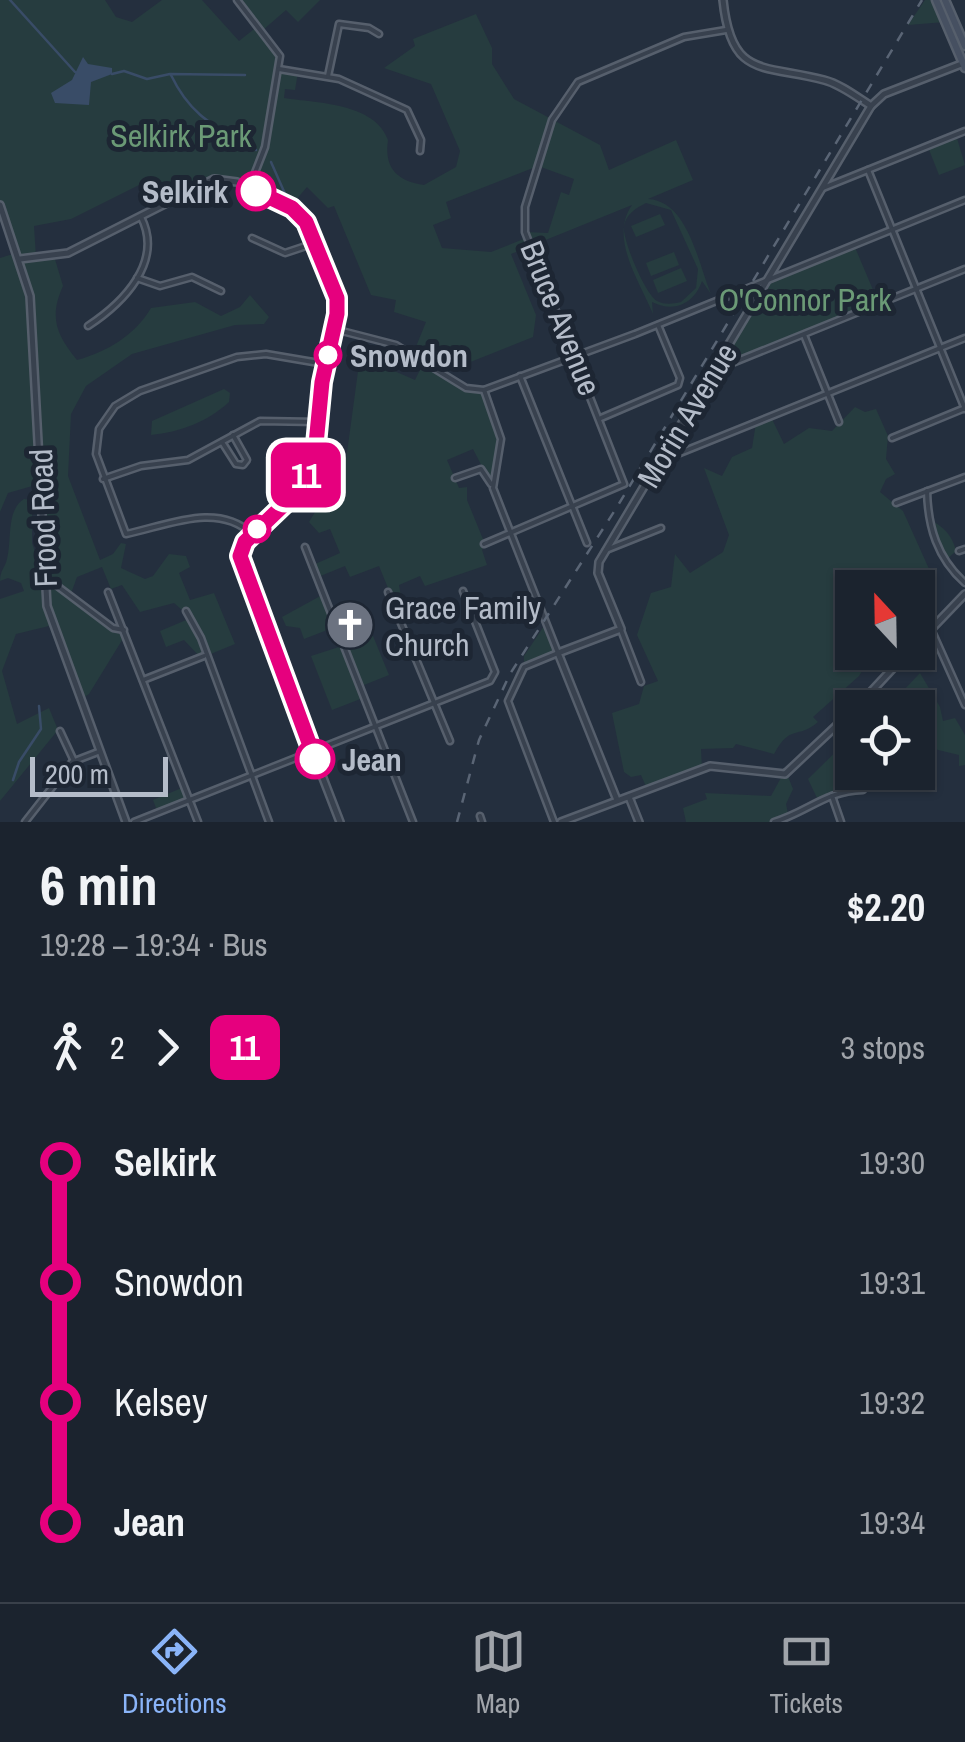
<!DOCTYPE html>
<meta charset="utf-8">
<style>
:root{--surface:#1b232e;--page:#282f3a;--text:#f1f3f6;--muted:#a0a4aa;--line:#39404a;--accent:#8ab4f8}
body{margin:0;font-family:"Archivo Narrow",sans-serif;background:var(--page);color:var(--text);height:100vh;display:flex;flex-direction:column;font-size:38px;white-space:nowrap}
*{box-sizing:border-box;margin:0}
p{font-size:32px;color:var(--muted)}
.icon{flex:none;width:55px;height:55px;fill:none;stroke:currentColor;stroke-width:2;stroke-linecap:round;stroke-linejoin:round}
.map{position:relative;height:822px;overflow:hidden}
.details{display:flex;flex-direction:column;background:var(--surface);flex:1}
.details>*{flex:none}
.badge{padding:0 20px;border-radius:15px;font-size:35px;line-height:65px}
.needle{width:65px;rotate:338deg}
.controls{position:absolute;left:835px;top:570px;display:grid;gap:20px}
.controls a{display:grid;place-items:center;width:100px;height:100px;border-radius:0px;background:var(--surface);box-shadow:0 2px 8px #0004,0 0 0 2px var(--line);font-size:50px}
.scale{position:absolute;left:30px;bottom:25px;width:138px;box-sizing:border-box;padding-left:10px;border:5px solid #b4bcc9;border-top:0;font-size:28px;line-height:35px;white-space:nowrap;color:#b4bcc9;-webkit-text-stroke:8px #1d2633;paint-order:stroke}
.map>.badge{position:absolute;translate:-50% -50%;box-shadow:0 0 0 5px #fff}
.legs{display:flex;align-items:center;gap:15px;height:110px;padding:0 40px;font-size:32px}
.legs p{margin-inline-start:auto}
.headline{display:flex;align-items:center;justify-content:space-between;height:170px;padding:0 40px}
h1{font-size:55px;font-weight:800;line-height:75px}
ul{padding:0 40px;list-style:none}
li{display:flex;align-items:center;gap:35px;height:120px;font-size:38px}
li i{display:grid;place-items:center;width:15px;height:100%;margin:0 12px;background:currentColor}
li i::after{content:'';width:25px;height:25px;margin:-12px;border:8px solid;border-radius:50%;background:var(--surface)}
li p{margin-inline-start:auto}
li:first-child i{background:linear-gradient(#0000 50%,currentColor 0)}
li:last-child i{background:linear-gradient(currentColor 50%,#0000 0)}
.tabs{display:flex;justify-content:space-around;align-items:center;height:140px;border-top:2px solid var(--line);background:var(--surface);font-size:28px;color:var(--muted)}
.tabs a{display:grid;justify-items:center;gap:5px}
.tabs .on{color:var(--accent)}
.map>svg:first-child{display:block}
</style>
<div class="map">
<svg width="965" height="822" viewBox="0 0 965 822">
<rect width="100%" height="100%" fill="#242f3e"/>
<g fill="#263c3f" fill-rule="evenodd">
<path d="M0,0h105l11,17 16,5 30,-22h40l37,41 20,-16 -21,-25h82l-22,22 -12,-12 -23,20 17,22v18l18,2 -3,18 -10,-1 -1,9c33,5 91,5 104,42 -4,27 8,41 36,45l32,-18 4,-16 -29,-67 -47,-16 31,-22 -2,-7 63,-25 16,34v16l22,35 86,46 9,25 67,-30 17,40 -45,19c40,2 50,64 63,95l-9,-13c-8,23 -28,32 -50,21l1,12c-14,-34 -44,-76 -21,-109l-121,49 25,61 -3,22 -90,36 26,17 14,1 17,44 -7,53 -20,-39 -26,11 12,28 8,-1v13l18,44 -3,6 5,15 -62,21 -5,-10 -21,9 9,52 -29,-71 -29,11 -5,-11 -27,11 -5,-12 27,-12 -10,-24 -11,4 -10,-11 28,-46 -20,-10 4,-10 25,4 13,-96 26,3 30,13 9,-18 -11,-8 13,-32 -32,-10 2,-12 -25,-5 -37,-89 -6,2 -21,-21 -17,20c-67,-31 -61,-35 -128,-3l-13,-24 -78,39 -37,7 2,31 18,-1 9,30c-14,31 -7,48 14,74 30,-8 58,-25 74,-52l44,-6 26,14 19,-9 10,-12 19,22 -5,7 -29,1 -103,29 -46,32 -15,28 -3,62 32,84 13,-6 8,-11 5,1 -5,24 24,11 8,-3 16,-22 17,2 4,11 -11,6 11,27 24,-7 21,51 -34,14 -17,-18 -18,7 -6,-16 31,-13 -17,-15 -34,9 -18,-27 -11,4 -9,-22 -25,10 -8,22 55,38 -35,57 -11,7 -29,-75 -33,8 -14,37 15,53 32,-16 9,22 -58,71v-202l24,-8 -3,-8 -13,-5 -8,3c0,-11 5,-13 7,-22 5,-19 -1,-49 17,-60l8,1v43l6,18 -2,-76 -28,8 -8,19v-254l16,-5 -16,-48zM538,166l36,13 -5,16 -8,-3 -13,41 -23,-1 1,6 -35,14 -49,-4 -9,-23 18,-7 -5,-16zM646,203l25,7 27,59 -2,19 -15,14c-9,2 -16,3 -24,-1 -12,-7 -35,-62 -33,-75 2,-12 12,-18 22,-23z"/>
<path d="M925,0h11l9,22 -37,3z"/>
<path d="M956,135l9,30 -26,10 -11,-28z"/>
<path d="M660,214l5,11 -29,12 -5,-11z"/>
<path d="M854,245l25,59 -164,67 55,-93z"/>
<path d="M674,252l5,13 -28,11 -5,-13z"/>
<path d="M681,268l6,13 -29,12 -5,-13z"/>
<path d="M224,389l6,4 -1,9c-22,20 -49,30 -78,33l1,-14z"/>
<path d="M855,407l10,5 11,-3 12,27 -2,23 9,15 -9,5 -6,13 23,19 31,69 -16,17v-9h-66v64l21,1 -14,23 -46,41 5,5c-21,18 -27,1 -44,32l-38,-10 -3,4 -32,1 1,20 -55,20 -6,-14 -10,2 -7,-5 -12,-59 27,-9 5,-18 14,-5 -21,-46 14,-42 20,-6 4,-33 15,19 33,-21 6,-17 -25,-67 18,8 10,-19 20,-9 4,-25 15,-6 13,27 25,-16 23,3z"/>
<path d="M929,519c15,8 23,16 27,32l-10,9z"/>
<path d="M324,594l11,33 -31,12 -4,-11 -14,-2 -4,-9z"/>
<path d="M546,623l12,29 -34,14v-10z"/>
<path d="M373,636l16,39 -30,12 4,11 -31,12 -21,-54z"/>
<path d="M920,673l20,34 3,14 12,-3 10,17v30l-6,1v-11l-29,-7 -12,-14v-26l-30,-1z"/>
<path d="M852,736v36l11,1v16l-46,9 -9,-19z"/>
<path d="M783,774h4l6,15 -7,15 3,14 -14,4h-89l-3,-14 24,-9 -2,-6 66,3z"/>
<path d="M184,787l6,14 -32,12 -5,-13z"/>
</g>
<path fill="#394c67" d="M83,57l5,7 24,4v6l-21,8 -2,23 -34,-2 -4,-10 21,-13z"/>
<g fill="none" stroke-linecap="round" stroke-linejoin="round">
<g stroke="#394c67" stroke-width="2.5">
<path d="M10,0l65,72"/>
<path d="M112,74l12,-3 23,8 23,-5 75,1"/>
<path d="M171,75c21,44 47,52 85,75"/>
<path d="M271,162l15,34"/>
<path d="M13,780l6,-18 22,-33 -2,-23"/>
</g>
<g stroke="#565f6c" stroke-width="9">
<g id="minor">
<path d="M237,0l43,56 -15,91 -16,41"/>
<path d="M279,69l60,10 68,31 14,30 -1,11"/>
<path d="M328,76l11,-52 30,4 10,6"/>
<path d="M868,170l97,239"/>
<path d="M823,188l142,-57"/>
<path d="M252,238l33,15 30,-10"/>
<path d="M137,278l23,8 32,-9 29,14"/>
<path d="M88,326c35,-23 76,-64 53,-109"/>
<path d="M334,329l62,16 70,43 18,2 151,-56 330,-134"/>
<path d="M804,335l35,87"/>
<path d="M715,370l250,-101"/>
<path d="M520,376l67,167"/>
<path d="M484,390l17,49 -8,49 65,165 -34,14 -16,34 46,121"/>
<path d="M601,418l77,-33 2,-7 -22,-53"/>
<path d="M892,438l73,-30"/>
<path d="M222,442l14,22 7,1 4,-5 -14,-25"/>
<path d="M660,461l305,-123"/>
<path d="M455,478l26,-9 10,15"/>
<path d="M103,479l38,-13 47,-6 72,-39 58,1"/>
<path d="M927,491c1,36 10,67 38,92"/>
<path d="M896,503l69,-26"/>
<path d="M252,534c-35,-33 -86,-8 -126,0l-30,-80 3,-25 16,-23 25,-15 97,-34 29,-3 59,10"/>
<path d="M484,544l140,-60 -99,-252v-25l27,-87 26,-38 106,-45 42,-7"/>
<path d="M305,547l108,275"/>
<path d="M606,550l55,-22"/>
<path d="M959,551l6,-2"/>
<path d="M45,582h7l61,46 11,2"/>
<path d="M108,592l90,230"/>
<path d="M388,592l62,149"/>
<path d="M186,611l15,27 68,184"/>
<path d="M931,629l34,76"/>
<path d="M621,630l20,52"/>
<path d="M143,680l61,-24"/>
<path d="M60,731l14,30"/>
<path d="M832,796l9,26"/>
<path d="M480,816l2,6"/>
<path d="M25,822l47,-60 26,-10"/>
<path d="M134,822l356,-141 5,-9 -32,-81"/>
<path d="M774,822c34,-10 51,-31 89,-32"/>
</g>
</g>
<g stroke="#565f6c" stroke-width="10">
<g id="tertiary">
<path d="M723,0c8,79 40,64 101,80 16,4 33,17 47,26"/>
<path d="M0,205l30,91 17,310 79,216"/>
<path d="M20,259l48,-6 146,-74 23,3 61,29 8,10 31,78 -21,145 -11,32 -10,18 -50,48 -5,21 100,259"/>
<path d="M918,643l47,-49"/>
<path d="M856,708l52,-56"/>
<path d="M629,797l10,25"/>
<path d="M617,800l-59,-147 63,-24 -23,-56 1,-11 272,-456 13,-12 80,-31"/>
<path d="M561,822l149,-56 75,8 67,-63"/>
</g>
</g>
<g stroke="#565f6c" stroke-width="11">
<g id="secondary">
<path d="M936,0l29,68"/>
<path d="M945,0l20,46"/>
</g>
</g>
<use href="#minor" stroke="#38414e" stroke-width="4"/>
<use href="#tertiary" stroke="#38414e" stroke-width="5"/>
<use href="#secondary" stroke="#465061" stroke-width="6"/>
<path stroke="#5a6575" stroke-width="2.5" stroke-dasharray="10 10" stroke-linecap="butt" d="M457,822l22,-82 31,-66 107,-167 305,-507"/>
</g>
<g fill="none" stroke-linecap="round" stroke-linejoin="round">
<g stroke="#fff" stroke-width="22">
<path id="line-1" d="M256,191l36,17 14,14 31,76v16l-15,68 -6,62 -11,32 -10,18 -50,48 -5,14 75,203"/>
</g>
<use href="#line-1" stroke="#e6007e" stroke-width="15"/>
</g>
<defs>
<g id="church-disc" transform="scale(2.5)"><circle r="9.5" fill="#6b7280" stroke="#1d2633"/><path d="M-1.2-6h2.4v3.5h3.3v2.4h-3.3V6h-2.4V-.1h-3.3v-2.4h3.3Z" fill="#fff"/></g>
</defs>
<g fill-rule="evenodd">
<use href="#church-disc" x="350" y="625"/>
</g>
<g fill="#fff" stroke="#e6007e" stroke-width="5">
<circle cx="256" cy="191" r="18"/>
<circle cx="328" cy="355" r="12"/>
<circle cx="257" cy="529" r="12"/>
<circle cx="315" cy="759" r="18"/>
</g>
<g text-anchor="middle" dominant-baseline="central" stroke-width="10" stroke-linejoin="round" paint-order="stroke">
<g font-size="32" fill="#6b9a76" stroke="#1d2633">
<text x="181" y="135">Selkirk Park</text>
<text x="805" y="299">O'Connor Park</text>
</g>
<g font-size="32" font-weight="bold" fill="#b4bcc9" stroke="#1d2633" text-anchor="start">
<text x="228" y="191" text-anchor="end">Selkirk</text>
<text x="350" y="355">Snowdon</text>
<text x="342" y="759">Jean</text>
</g>
<g font-size="32" fill="#b4bcc9" stroke="#1d2633">
<text transform="translate(561 318) rotate(68)">Bruce Avenue</text>
<text transform="translate(687 415) rotate(-59)">Morin Avenue</text>
<text transform="translate(43 518) rotate(-92)">Frood Road</text>
</g>
<g font-size="32" fill="#b4bcc9" stroke="#1d2633" text-anchor="start">
<text x="385" y="607">Grace Family<tspan x="385" dy="37">Church</tspan></text>
</g>
</g>
</svg>
<div class="controls">
<a><svg class="needle" viewBox="-14 -14 28 28"><path d="M0-13l5 13h-10z" fill="#e53935"/><path d="M0 13l5-13h-10z" fill="#a0a4aa"/></svg></a>
<a><svg class="icon" aria-label="locate" viewBox="0 0 24 24"><circle cx="12" cy="12" r="6"/><path d="M12 2v4M12 18v4M2 12h4M18 12h4"/></svg></a>
</div>
<div class="scale">200 m</div>
<b class="badge" style="left:306px;top:475px;background:#e6007e;color:#fff">11</b>
</div>
<section class="details">
<div class="headline"><div><h1>6 min</h1><p>19:28 – 19:34 · Bus</p></div><b>$2.20</b></div>
<div class="legs"><svg class="icon" aria-label="walk" viewBox="0 0 24 24"><circle cx="13" cy="4" r="2"/><path d="M13 8l-2 6 4 7M11 14l-3 7M7 12l3-4h3l4 4"/></svg>2<svg class="icon" aria-label="forward" viewBox="0 0 24 24"><path d="M9 5l7 7-7 7"/></svg><b class="badge" style="background:#e6007e;color:#fff">11</b><p>3 stops</p></div>
<ul>
<li><i style="color:#e6007e"></i><b>Selkirk</b><p>19:30</p></li>
<li><i style="color:#e6007e"></i><span>Snowdon</span><p>19:31</p></li>
<li><i style="color:#e6007e"></i><span>Kelsey</span><p>19:32</p></li>
<li><i style="color:#e6007e"></i><b>Jean</b><p>19:34</p></li>
</ul>
</section>
<nav class="tabs">
<a class="on"><svg class="icon" aria-label="directions" viewBox="0 0 24 24"><path d="M12 3l9 9-9 9-9-9zM9 14v-3h6M13 9l2 2-2 2"/></svg>Directions</a>
<a><svg class="icon" aria-label="map" viewBox="0 0 24 24"><path d="M3 6l6-2 6 2 6-2v14l-6 2-6-2-6 2zM9 4v14M15 6v14"/></svg>Map</a>
<a><svg class="icon" aria-label="tickets" viewBox="0 0 24 24"><path d="M3 7h18v10H3zM15 7v10"/></svg>Tickets</a>
</nav>
